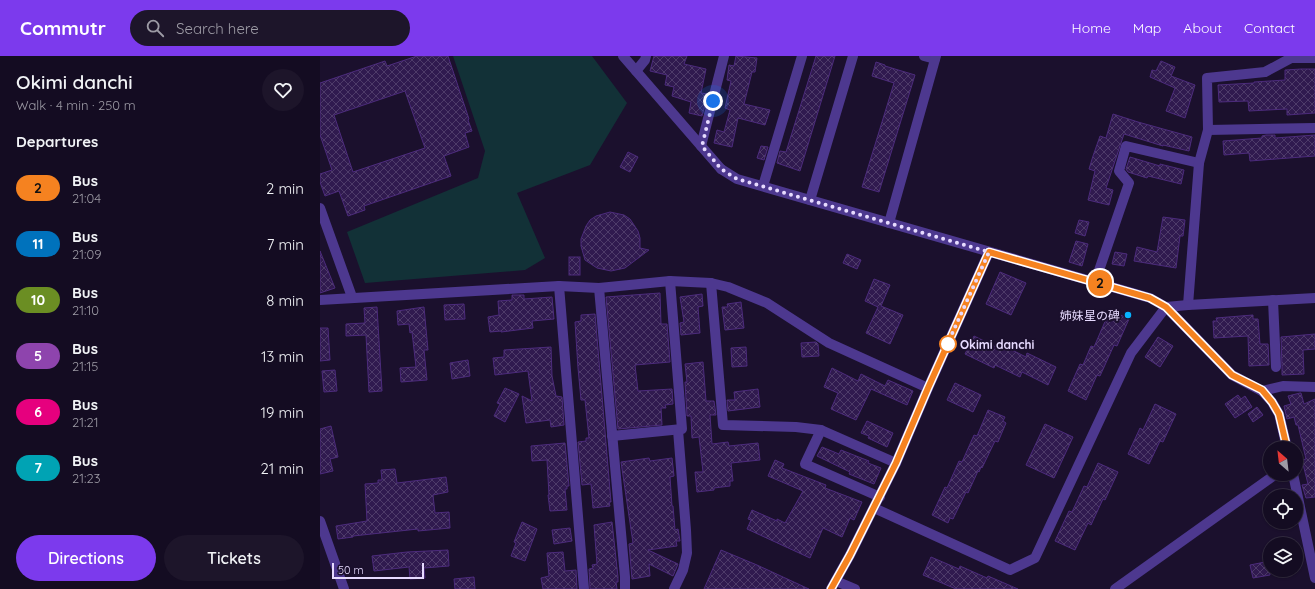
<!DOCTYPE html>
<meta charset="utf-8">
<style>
:root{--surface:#140c22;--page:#1d152a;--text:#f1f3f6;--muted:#9d9ba5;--line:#332c40;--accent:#7c3aed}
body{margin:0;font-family:Quicksand,"Noto Sans JP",sans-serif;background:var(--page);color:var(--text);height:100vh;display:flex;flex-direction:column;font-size:15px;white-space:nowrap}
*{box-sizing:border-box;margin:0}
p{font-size:13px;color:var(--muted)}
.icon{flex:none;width:22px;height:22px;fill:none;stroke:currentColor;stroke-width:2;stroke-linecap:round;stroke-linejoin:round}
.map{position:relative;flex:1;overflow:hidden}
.side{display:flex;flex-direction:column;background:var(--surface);width:320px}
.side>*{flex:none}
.badge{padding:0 8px;border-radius:13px;font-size:14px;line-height:26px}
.needle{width:26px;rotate:332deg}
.buttons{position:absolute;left:943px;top:385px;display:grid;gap:8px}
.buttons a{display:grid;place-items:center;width:40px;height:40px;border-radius:50%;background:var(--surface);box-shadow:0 1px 3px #0004,0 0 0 1px var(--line);font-size:20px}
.scale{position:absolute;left:12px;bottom:10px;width:92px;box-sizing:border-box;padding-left:4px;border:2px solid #e7dbff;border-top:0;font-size:11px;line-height:14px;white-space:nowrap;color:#e7dbff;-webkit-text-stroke:3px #1b102d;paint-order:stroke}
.you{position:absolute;width:20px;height:20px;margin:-10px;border:3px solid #fff;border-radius:50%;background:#1a73e8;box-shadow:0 0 0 6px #1a73e833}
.map>.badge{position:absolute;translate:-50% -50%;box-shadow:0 0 0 2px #fff}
h2{padding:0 16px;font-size:15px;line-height:36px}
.round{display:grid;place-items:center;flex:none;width:42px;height:42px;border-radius:21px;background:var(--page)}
.head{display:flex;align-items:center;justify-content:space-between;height:68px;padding:0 16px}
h1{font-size:19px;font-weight:600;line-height:30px}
.button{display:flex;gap:8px;margin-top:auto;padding:8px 16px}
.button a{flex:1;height:46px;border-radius:24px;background:var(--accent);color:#fff;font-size:16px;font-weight:600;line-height:46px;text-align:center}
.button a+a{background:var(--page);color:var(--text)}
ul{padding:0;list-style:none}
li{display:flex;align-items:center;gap:12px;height:56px;padding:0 16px}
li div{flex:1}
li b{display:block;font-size:15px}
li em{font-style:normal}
li .badge{min-width:44px;font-weight:700;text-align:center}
header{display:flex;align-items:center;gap:24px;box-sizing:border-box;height:56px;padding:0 20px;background:var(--accent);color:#fff}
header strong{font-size:19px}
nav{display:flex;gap:22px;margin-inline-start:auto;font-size:14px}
.search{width:280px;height:36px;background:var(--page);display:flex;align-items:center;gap:10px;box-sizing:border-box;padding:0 14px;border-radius:22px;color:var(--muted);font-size:15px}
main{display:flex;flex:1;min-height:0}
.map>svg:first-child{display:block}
</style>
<header>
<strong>Commutr</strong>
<div class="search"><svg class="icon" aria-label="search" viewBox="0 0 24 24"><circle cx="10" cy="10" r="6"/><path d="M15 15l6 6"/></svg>Search here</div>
<nav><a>Home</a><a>Map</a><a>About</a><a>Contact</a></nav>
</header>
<main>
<section class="side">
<div class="head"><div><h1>Okimi danchi</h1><p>Walk · 4 min · 250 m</p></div><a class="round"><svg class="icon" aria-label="heart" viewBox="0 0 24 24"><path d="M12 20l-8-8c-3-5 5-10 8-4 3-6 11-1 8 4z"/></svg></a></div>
<h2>Departures</h2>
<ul>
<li><span class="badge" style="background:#f58220;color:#111">2</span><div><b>Bus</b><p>21:04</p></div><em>2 min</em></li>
<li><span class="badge" style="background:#0072bc;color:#fff">11</span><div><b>Bus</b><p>21:09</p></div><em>7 min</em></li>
<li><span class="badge" style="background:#6b8e23;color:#fff">10</span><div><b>Bus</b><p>21:10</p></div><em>8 min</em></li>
<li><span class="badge" style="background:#8e44ad;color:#fff">5</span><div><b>Bus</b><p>21:15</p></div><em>13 min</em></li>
<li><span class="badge" style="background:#e6007e;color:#fff">6</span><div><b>Bus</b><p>21:21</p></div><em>19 min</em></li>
<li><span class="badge" style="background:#00a3b4;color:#fff">7</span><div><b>Bus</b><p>21:23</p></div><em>21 min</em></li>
</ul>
<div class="button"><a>Directions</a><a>Tickets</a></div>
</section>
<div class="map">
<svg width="995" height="533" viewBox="0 0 995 533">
<defs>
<pattern id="building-cross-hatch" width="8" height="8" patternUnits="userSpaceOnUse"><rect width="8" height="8" fill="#301a4f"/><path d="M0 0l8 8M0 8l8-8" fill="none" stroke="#4e3b69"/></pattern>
</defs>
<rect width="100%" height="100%" fill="#1b102d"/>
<path fill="#123137" d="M133,0h139l35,47 -37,62 -73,28 28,65 -20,12 -160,13 -18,-51 131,-54 7,-27z"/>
<g fill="url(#building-cross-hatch)" stroke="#4c2b7c" fill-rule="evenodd">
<path d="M97,0h31l21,63 -1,1 4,11 -7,2 4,14 -25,9 7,20 -87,30 1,4 -17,6 -9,-25 -14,5 -5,-14v-8l12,-4 -12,-35v-52l65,-22 2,5zM85,35l20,57 -72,24 -19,-57z"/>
<path d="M334,0h33l-3,8 22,5 -5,24 7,1 -6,22 -13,-3 2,-11 -19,-6 2,-9 -9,-2 2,-10 -17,-4z"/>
<path d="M416,0l21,2 -2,14h-3l-8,32 26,6 -5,15 -27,-7 -6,29 -18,-4 3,-13 7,2 6,-22 -5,-2 6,-27 -4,-1 2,-15 5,1z"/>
<path d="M496,0h19l-35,115 -23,-8 3,-12 6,1z"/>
<path d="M841,5l14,6 -4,9 24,9 -10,33 -19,-7 9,-23 -25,-11 2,-7 4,1z"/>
<path d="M556,6l9,3v1l30,9 -36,117 -17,-5 32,-104 -22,-7z"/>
<path d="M981,13h14v44l-28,2v-6l-38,2 -1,-10 -29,1 -1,-17 36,-2v-1l31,-2v-10z"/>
<path d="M793,58l25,8 54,15 -3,14 -26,-6v1l-39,-12 -18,54 7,2 -4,15 -21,-5 7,-29 -6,-2 4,-13 7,-20 6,2z"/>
<path d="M946,79h9v3l40,-3v21l-65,5 -1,-8 -25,2 -1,-14 39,-3v-2z"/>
<path d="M441,90l7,1 -4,13 -7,-2z"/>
<path d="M308,96l10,5 -8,15 -10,-5z"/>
<path d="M810,101l30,9v-2l24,6 -3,14 -33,-8 -1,2 -19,-6 -2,-3z"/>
<path d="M290,156l14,3 6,4 8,12 2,7v10l9,2 -24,18 -14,3 -14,-3 -12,-8 -4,-14v-7l5,-13 4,-6 6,-4z"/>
<path d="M843,161l22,3 -2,16h-3l-4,32 -42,-7 3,-14 20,5z"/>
<path d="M759,164l10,2 -4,14 -10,-3z"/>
<path d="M756,185l12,3 -6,22 -13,-4z"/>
<path d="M0,195l15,37 -15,5z"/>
<path d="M795,196l12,2 -3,12 -12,-2z"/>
<path d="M527,198l14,6 -4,9 -14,-6z"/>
<rect x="249" y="201" width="11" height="18"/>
<path d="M680,216l26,11 -15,32 -25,-11z"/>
<path d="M554,223l16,6 -9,21 22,9 -13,29 -24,-11 12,-26 -13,-6z"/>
<path d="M340,237l1,31h6l3,38 -35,3 3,26 34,-2 1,15 -8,1 1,3h-5l1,17 -44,4 -12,-132z"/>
<path d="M382,238l1,12 -5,1 2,26 -19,2 -1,-12 4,-1 -4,-25z"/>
<path d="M192,239h12v4l28,-2 2,22 -22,2 1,7 -32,4v-1l-11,1 -2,-15 11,-2 -1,-14 14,-1z"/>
<path d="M421,246l3,26 -19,2 -3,-23h6l-1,-3z"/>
<path d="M144,248l1,15 -20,1 -1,-15z"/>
<path d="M57,251l5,84 -13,1 -3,-57 -20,1v-12l19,-1 -1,-15z"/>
<path d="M104,251l4,43h-4l3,30 -26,2 -1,-14 16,-1 -4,-35 -2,1 -1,-9 -11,1 -1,-14z"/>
<path d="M790,254l19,9 -12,27 -3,-1 -14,31 -3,-1 -11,25 -18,-9 12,-27 3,1 8,-19 3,1z"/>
<path d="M275,258l16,188h-2l1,4 -17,2 -2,-24 -9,1 -4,-43 8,-1v-3h3l-4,-38h-4l-3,-32 -3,-46 6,-1v-6z"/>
<path d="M933,259v4h5l2,25h8l1,21 -20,1 -1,-30 -34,2 -1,-17h4l-1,-3z"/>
<path d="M0,272h8l2,32 -10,1z"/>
<path d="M995,278v15l-12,1 1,24 -22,1v-8l-1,-30z"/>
<path d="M654,280l24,12 2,-4 26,13 1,-4 29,14 -8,18 -26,-13 -2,5 -25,-12 -1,3 -29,-14z"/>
<path d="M838,281l15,9 -13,21 -15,-10z"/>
<path d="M496,286l2,2 1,12 -17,1 -1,-14z"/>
<path d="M231,291l1,29 4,20 6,1 2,28 -13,2 -1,-7 -24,3 -4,-27 10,5 -4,-30 -33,4 -2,-17 11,-1v-7z"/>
<path d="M426,291l1,19 -15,1 -1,-19z"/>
<path d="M148,304l2,16 -18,3 -2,-16z"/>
<path d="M383,306l3,39h8l2,14h-6l2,29 16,-2 1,4 29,-3 2,17 -29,3 2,18h-3v5l-16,2v2l-17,2 -2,-20h8l-4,-35 -7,1 -1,-22h-4l-2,-34h2l-2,-18z"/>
<path d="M512,312l26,13 3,-7 24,12 3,-6 25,11 -6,14 -36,-16 -15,31 -25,-11 7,-16 -14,-6z"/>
<path d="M15,314l2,21 -13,1 -2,-21z"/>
<path d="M635,327l26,12 -8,17 -26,-12z"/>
<path d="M185,332l14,6 -14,28 -11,-6 6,-12 -3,-1z"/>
<path d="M438,333l2,18 -32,4 -1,-11h8l-1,-8z"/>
<path d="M980,337h1l3,11 11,-5v98l-9,1 -4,-13 6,-1 -6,-24 4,-1 -8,-34h-2l-2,-8 -7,2 -3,-13 7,-2 -3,-8z"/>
<path d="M918,339l3,4 4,-3 7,11 -17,11 -10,-14z"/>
<path d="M835,348l21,10 -13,28 -3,-1 -11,23 -21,-10 12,-26 3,2z"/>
<path d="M937,351l6,8 -10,7 -5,-8z"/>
<path d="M668,354l17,7 -2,4 3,2 -8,19 -3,-1 -13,27 -1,-1 -2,5 -1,-1 -10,22 -2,-1 -13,27 -3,-1 -2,5 -16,-8 13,-28 2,1 12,-27 3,1 12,-27 3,1z"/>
<path d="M547,365l26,12 -6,14 -19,-9 1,-2 -8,-3z"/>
<path d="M725,368l28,13 -19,41 -28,-13z"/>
<path d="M11,370l7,31 -8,2 3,12 -13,3v-45z"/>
<path d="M245,387l4,43h-2v3h-2l2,21 -17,1 -2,-16h1l-2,-35 -15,1 -1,-15z"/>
<path d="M502,391l17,7 2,-4 28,11 -1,2 13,5 -7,16 -25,-10 1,-2 -33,-16z"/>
<path d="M329,402l1,3 22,-3 2,18 -4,1 2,29h1l2,24 3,-1 2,12h-4l1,5 -29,4 30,14 -5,12 -24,-12 1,12 -18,3 -3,-35 4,-1 -12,-81z"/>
<path d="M455,404l9,4 -2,4 44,17 -1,3 37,14 -8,18 -4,-2 -8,19 -19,-9 -13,30 -63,-29 4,-9 -3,-1 4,-9 25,11v-2l8,4 18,-32 -35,-15z"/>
<path d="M778,407l20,9 -13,28 -2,-1 -12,26 -3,-2 -13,27 -20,-9 14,-30 3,1 12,-26 3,1z"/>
<path d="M75,413l2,14 49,-6 2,15 -15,3 2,18 14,-1 1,16 -32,3v-2l-65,7v1l-15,2 -2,-13 31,-5 -2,-37 13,-1v-3h4l-1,-10z"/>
<path d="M202,466l15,7 -12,32 -14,-5 5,-13 -2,-1z"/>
<path d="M292,466l6,55v5h-2l1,7h-27l-1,-20 4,-1 -1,-3 5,-1 -3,-39z"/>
<path d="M250,472l2,13 -18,3 -2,-14z"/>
<path d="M128,494l1,16 -25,2 1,10 -15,1 -1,-12 -35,4 -2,-15 35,-4z"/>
<path d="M401,494l36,15 52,24h-105z"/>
<path d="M243,496l2,19 11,-1 1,19h-34l-2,-11 8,-2 -2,-23z"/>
<path d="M611,501l28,12 1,-3 27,12 1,-2 30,13h-62l-33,-14z"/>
<path d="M950,505v14l-17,3 -3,-13z"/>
<path d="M154,521l1,12h-20l-1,-10z"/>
</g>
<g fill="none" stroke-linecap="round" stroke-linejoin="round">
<g stroke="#4d388f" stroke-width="10">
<path d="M604,0l11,3"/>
<path d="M316,15l9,-11 1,-4"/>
<path d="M888,74l107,-2"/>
<path d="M381,90l23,-90"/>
<path d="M401,113l16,10 413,119 16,9 66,68 30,16 10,11 7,12 8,34"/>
<path d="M443,130l39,-130"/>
<path d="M490,144l43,-144"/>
<path d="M0,152l32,89"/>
<path d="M569,167l47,-167"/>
<path d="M775,226l34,-99 -10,-12 7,-25 73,17"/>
<path d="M391,227l12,142 73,2 25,3 75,33"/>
<path d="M239,230l25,303"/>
<path d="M279,232l26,289v12"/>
<path d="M0,244l239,-14 40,2 71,-7 41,2 17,4 39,16 62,40 99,45"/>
<path d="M953,244l3,67"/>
<path d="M868,249l11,-142 9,-33 -1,-52 58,-6 26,-14h24"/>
<path d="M942,335l21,-5 32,1"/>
<path d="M501,374l-16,34 75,33"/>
<path d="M292,380l70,-7 -12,-148"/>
<path d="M973,418l22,104"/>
<path d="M554,452l136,62 25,-12 96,-205 35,-46 22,-2 127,-7"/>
<path d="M0,465l24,68"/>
<path d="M516,525l19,8"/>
<path d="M354,533l9,-19 4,-17 -1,-23 -8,-100"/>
<path d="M511,533l19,-34 46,-92 32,-75 61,-136"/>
<path d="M795,533l161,-115"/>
</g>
<path stroke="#4d388f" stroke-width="10" d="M303,0l98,113"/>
</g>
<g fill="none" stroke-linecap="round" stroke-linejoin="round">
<g stroke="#fff" stroke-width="9">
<path id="line" d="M511,533l19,-34 46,-92 32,-75 61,-136 161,46 16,9 66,68 30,15 10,12 7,12 8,34"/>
</g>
<use href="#line" stroke="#f58220" stroke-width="6"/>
<path stroke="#e7dbff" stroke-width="4" stroke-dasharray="0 7.2" d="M393,45l-11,45 19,23 16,10 252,73 -42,93 1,-1"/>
</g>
<circle fill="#07b3ff" stroke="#1b102d" stroke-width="1.5" cx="808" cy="259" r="4"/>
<circle fill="#fff" stroke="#f58220" stroke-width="2" cx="628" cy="288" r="8"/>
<g text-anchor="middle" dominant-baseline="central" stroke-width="4" stroke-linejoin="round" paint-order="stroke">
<g font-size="12" fill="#e7dbff" stroke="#1b102d" text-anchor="end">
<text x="800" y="259">姉妹星の碑</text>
</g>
<g font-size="12" font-weight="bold" fill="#e7dbff" stroke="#1b102d" text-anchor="start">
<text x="640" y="288">Okimi danchi</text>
</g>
</g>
</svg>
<div class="buttons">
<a><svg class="needle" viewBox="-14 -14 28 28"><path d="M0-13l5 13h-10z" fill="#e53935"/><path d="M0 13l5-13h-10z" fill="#9d9ba5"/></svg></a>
<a><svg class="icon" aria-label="locate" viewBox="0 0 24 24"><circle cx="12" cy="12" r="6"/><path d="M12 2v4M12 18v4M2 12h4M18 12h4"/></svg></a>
<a><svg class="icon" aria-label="layers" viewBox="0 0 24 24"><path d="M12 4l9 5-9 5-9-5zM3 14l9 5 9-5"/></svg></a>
</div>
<div class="scale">50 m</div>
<div class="you" style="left:393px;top:45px"></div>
<b class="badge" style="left:780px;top:227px;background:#f58220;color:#111">2</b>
</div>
</main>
